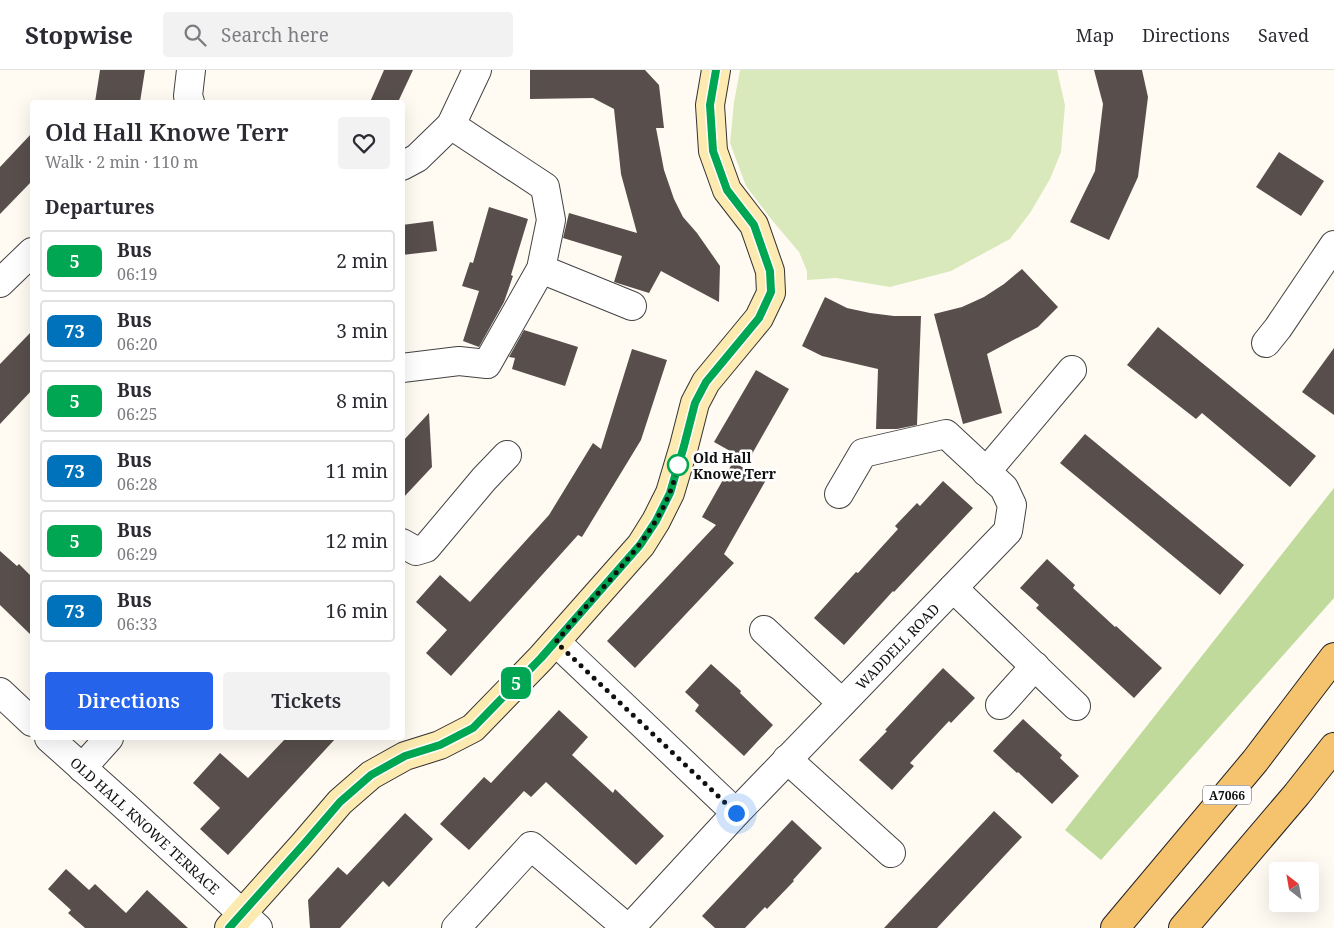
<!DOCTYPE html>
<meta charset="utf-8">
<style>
:root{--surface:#fff;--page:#f2f2f3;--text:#2b2b33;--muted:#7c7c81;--line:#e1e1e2;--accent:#2563eb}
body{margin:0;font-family:"Noto Serif",serif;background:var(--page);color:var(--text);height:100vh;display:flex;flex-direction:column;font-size:19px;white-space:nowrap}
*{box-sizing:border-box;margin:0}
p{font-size:16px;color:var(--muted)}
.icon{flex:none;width:28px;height:28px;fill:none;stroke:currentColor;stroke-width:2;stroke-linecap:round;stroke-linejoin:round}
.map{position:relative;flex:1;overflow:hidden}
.side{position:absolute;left:30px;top:30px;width:375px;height:640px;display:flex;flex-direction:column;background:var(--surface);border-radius:5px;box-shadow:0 5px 20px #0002}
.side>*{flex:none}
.badge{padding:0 10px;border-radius:8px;font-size:18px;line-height:32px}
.needle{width:32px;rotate:329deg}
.tools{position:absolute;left:1269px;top:792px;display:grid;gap:10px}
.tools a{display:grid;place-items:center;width:50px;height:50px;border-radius:5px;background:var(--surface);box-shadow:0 5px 20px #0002;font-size:25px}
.you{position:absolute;width:25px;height:25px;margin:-12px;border:4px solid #fff;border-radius:50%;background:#1a73e8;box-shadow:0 0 0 8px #1a73e833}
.map>.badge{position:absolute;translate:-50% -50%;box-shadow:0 0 0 2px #fff}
h2{padding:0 15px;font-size:19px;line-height:45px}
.round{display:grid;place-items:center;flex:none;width:52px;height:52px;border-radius:5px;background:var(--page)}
.summary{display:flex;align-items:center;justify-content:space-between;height:85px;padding:0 15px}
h1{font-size:24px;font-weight:600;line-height:38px}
.cta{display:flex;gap:10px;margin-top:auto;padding:10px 15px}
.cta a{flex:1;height:58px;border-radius:5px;background:var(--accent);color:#fff;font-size:20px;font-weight:600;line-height:58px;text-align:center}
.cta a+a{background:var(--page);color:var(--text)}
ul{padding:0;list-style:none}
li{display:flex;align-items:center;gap:15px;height:62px;margin:0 10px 8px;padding:0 5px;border:2px solid var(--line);border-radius:5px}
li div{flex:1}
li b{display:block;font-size:19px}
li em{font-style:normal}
li .badge{min-width:55px;font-weight:700;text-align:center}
header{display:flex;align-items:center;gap:30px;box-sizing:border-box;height:70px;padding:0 25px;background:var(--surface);border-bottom:1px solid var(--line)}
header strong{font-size:24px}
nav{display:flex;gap:28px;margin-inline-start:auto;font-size:18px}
.search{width:350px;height:45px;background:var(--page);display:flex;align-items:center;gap:12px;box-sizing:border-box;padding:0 18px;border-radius:5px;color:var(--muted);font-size:19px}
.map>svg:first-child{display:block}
</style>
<header>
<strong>Stopwise</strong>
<div class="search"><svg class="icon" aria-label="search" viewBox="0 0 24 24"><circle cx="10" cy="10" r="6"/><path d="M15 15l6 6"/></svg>Search here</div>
<nav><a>Map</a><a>Directions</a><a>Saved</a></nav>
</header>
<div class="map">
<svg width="1334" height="858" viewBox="0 0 1334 858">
<rect width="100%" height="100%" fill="#fffbf3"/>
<path fill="#d9e9bc" d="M740,0h317l8,35 -4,47 -11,27 -20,34 -20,26 -59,32 -61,16 -54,-9 -29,2v-9l-8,-19 -28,-33 -25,-33 -16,-43 4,-41z"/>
<path fill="#c0da9c" d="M1334,418v110l-233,262 -36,-30z"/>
<g fill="#584f4c">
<path d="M100,0h45l-5,32h-45z"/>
<path d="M384,0h29l-15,32h-28z"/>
<path d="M530,0h115l14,15 5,43h-8l8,42 10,29 9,18 14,16 23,33 -1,36 -58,-31 -12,22 -35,-11 8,-26 -59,-18 6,-25 68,20 -16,-59 -7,-65 -21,-11 -63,1z"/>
<path d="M1094,0h48l6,27 -10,80 -29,63 -39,-18 25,-51 8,-67z"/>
<path d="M32,63v48l-32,33v-47z"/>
<path d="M1279,82l45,29 -23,35 -45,-29z"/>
<path d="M489,137l39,12 -17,56 2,1 -9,26 -25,45 -16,-6 16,-50 -17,-5 8,-24 3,1z"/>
<path d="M433,151l4,30 -35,4v-30z"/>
<path d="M1022,199l36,38 -20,20 -51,27 15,59 -39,11 -29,-110 28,-7 22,-10 20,-13z"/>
<path d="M825,227l22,11 23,5 24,3h27l-4,109 -20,4h-21l2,-60 -56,-13 -20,-10z"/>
<path d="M1158,257l158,129 -26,31 -88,-74 -6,6 -69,-54z"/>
<path d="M524,260l54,17 -13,39 -53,-17 3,-11 -6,-1z"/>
<path d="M32,261v59l-32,34v-60z"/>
<path d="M1334,278v67l-32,-23z"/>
<path d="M632,279l35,11 -26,80 -59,97 -4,-2 -127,141 -25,-23 21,-23 -31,-28 24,-27 30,27 79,-87 44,-72 8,6z"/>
<path d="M756,300l33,19 -41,72 -34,-19z"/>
<path d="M429,343l3,54 -30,32v-57z"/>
<path d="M1085,364l159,131 -24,30 -160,-132z"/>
<path d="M733,392l33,18 -42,74 10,9 -99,105 -28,-27 109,-116 -14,-8z"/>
<path d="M943,411l30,27 -79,84 -1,-1 -49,54 -30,-27 42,-46 2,1 40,-44 -3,-3 22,-23 3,3z"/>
<path d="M0,481l17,15 2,-2 13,13v59l-32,-31z"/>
<path d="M1047,489l28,26 -2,3 42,39 1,-1 46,42 -28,30 -98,-90 3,-3 -19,-17z"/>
<path d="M711,594l30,27 -1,2 33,32 -29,31 -49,-45 4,-6 -14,-13z"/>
<path d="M943,598l32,30 -24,25 -2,-2 -39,42 4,3 -22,24 -33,-30 28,-29 -2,-1z"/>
<path d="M559,640l29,27 -16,18 41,38 2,-4 49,47 -28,29 -90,-83 -15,15 -7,-6 -55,59 -29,-26 44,-47 7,6z"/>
<path d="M1023,649l39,36 -2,3 19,18 -27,28 -34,-32 -1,1 -24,-22z"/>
<path d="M286,668h50l-108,117 -28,-26 20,-21 -27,-25 27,-30 28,25z"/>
<path d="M994,741l28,26 -28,30 -57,61h-53z"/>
<path d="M405,743l28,26 -44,48 -6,-6 -43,47h-30l-2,-28 30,-33 9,8z"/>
<path d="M792,750l30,28 -29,32 1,1 -27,28 -2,-2 -20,21h-30l-13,-12z"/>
<path d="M66,799l23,21 6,-6 31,29 21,-23 41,38h-103l-17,-15 3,-3 -23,-21z"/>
</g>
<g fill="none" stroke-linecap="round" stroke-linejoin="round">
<g stroke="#434343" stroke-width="30">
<g id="street">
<path d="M190,32l-2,-6 3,-26"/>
<path d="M402,96l15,-8 34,-33 26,-55"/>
<path d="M541,199l91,37"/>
<path d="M0,213l32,-31"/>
<path d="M1266,273l12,-15 56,-83"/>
<path d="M402,298l57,-7 28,3 54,-95 10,-49 -6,-33 -94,-62"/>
<path d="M986,402l86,-102"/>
<path d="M402,473l14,8 10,-3 58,-69 23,-24"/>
<path d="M953,518l123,118"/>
<path d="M764,560l78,73"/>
<path d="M556,572l180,171 -106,115"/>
<path d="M0,622l32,30"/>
<path d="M1000,635l35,-39"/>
<path id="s1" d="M49,668l77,69 132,121"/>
<path d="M787,689l104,94"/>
<path d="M82,698l27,-30"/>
<path id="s2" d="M736,743l272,-282 4,-26 -8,-17 -58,-54 -83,19 -24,41"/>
<path d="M456,858l75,-82 96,82"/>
</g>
</g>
<g stroke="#323232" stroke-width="30">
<path id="secondary" d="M229,858l75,-84 36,-42 31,-27 34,-19 35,-11 33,-17 68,-70 100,-113 15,-24 14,-28 14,-47 11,-43 11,-21 53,-64 12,-25 -1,-22 -16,-46 -27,-35 -14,-39 -3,-46 6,-35"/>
</g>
<g stroke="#212121" stroke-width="30">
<g id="primary">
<path d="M1115,858l140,-167 79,-104"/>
<path d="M1183,858l114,-134 37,-47"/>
</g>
</g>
<use href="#street" stroke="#fff" stroke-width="28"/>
<use href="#secondary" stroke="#fdeab0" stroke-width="28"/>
<use href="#primary" stroke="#f5c26d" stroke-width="28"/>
</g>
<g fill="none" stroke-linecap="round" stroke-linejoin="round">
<g stroke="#fff" stroke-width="11">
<path id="line" d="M229,858l75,-84 36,-42 31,-27 34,-19 35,-11 33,-17 68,-70 99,-113 16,-24 14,-28 14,-47 11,-43 11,-21 53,-64 12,-26 -1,-21 -16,-46 -27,-35 -14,-39 -3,-46 6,-35"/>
</g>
<use href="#line" stroke="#00a651" stroke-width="8"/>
<path stroke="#101010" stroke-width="5" stroke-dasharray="0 9" d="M678,395c-10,48 -37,79 -69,116 -18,20 -36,40 -53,61l180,171"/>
</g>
<circle fill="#fff" stroke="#00a651" stroke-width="2.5" cx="678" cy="395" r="10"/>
<g text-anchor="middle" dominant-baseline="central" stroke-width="5" stroke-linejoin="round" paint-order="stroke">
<rect fill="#fff" stroke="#585858" stroke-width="1" x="1203" y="715.5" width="48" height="19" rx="4"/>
<g font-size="12" font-weight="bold" fill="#101010">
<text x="1227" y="725">A7066</text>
</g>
<g font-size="14" font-weight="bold" fill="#101010" stroke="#fff" text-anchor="start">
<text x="693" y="387">Old Hall<tspan x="693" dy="16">Knowe Terr</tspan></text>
</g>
<g font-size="14" fill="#101010" stroke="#fff">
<text stroke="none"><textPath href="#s2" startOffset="232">WADDELL ROAD</textPath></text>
<text stroke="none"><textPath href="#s1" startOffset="130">OLD HALL KNOWE TERRACE</textPath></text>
</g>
</g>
</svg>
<div class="tools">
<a><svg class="needle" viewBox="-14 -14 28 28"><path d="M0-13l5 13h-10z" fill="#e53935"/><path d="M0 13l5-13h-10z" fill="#7c7c81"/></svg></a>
</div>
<div class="you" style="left:736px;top:743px"></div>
<b class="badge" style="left:516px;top:613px;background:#00a651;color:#fff">5</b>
<section class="side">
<div class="summary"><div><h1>Old Hall Knowe Terr</h1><p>Walk · 2 min · 110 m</p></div><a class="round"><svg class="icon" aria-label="heart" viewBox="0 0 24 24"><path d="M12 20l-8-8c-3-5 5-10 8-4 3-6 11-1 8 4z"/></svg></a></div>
<h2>Departures</h2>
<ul>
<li><span class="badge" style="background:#00a651;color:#fff">5</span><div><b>Bus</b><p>06:19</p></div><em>2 min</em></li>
<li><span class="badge" style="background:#0072bc;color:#fff">73</span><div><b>Bus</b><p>06:20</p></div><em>3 min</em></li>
<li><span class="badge" style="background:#00a651;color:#fff">5</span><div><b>Bus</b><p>06:25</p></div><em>8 min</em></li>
<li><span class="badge" style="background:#0072bc;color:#fff">73</span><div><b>Bus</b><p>06:28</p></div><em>11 min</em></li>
<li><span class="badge" style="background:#00a651;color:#fff">5</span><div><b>Bus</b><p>06:29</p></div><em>12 min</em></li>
<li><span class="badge" style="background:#0072bc;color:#fff">73</span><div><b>Bus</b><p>06:33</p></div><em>16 min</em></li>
</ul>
<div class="cta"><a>Directions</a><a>Tickets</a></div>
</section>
</div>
